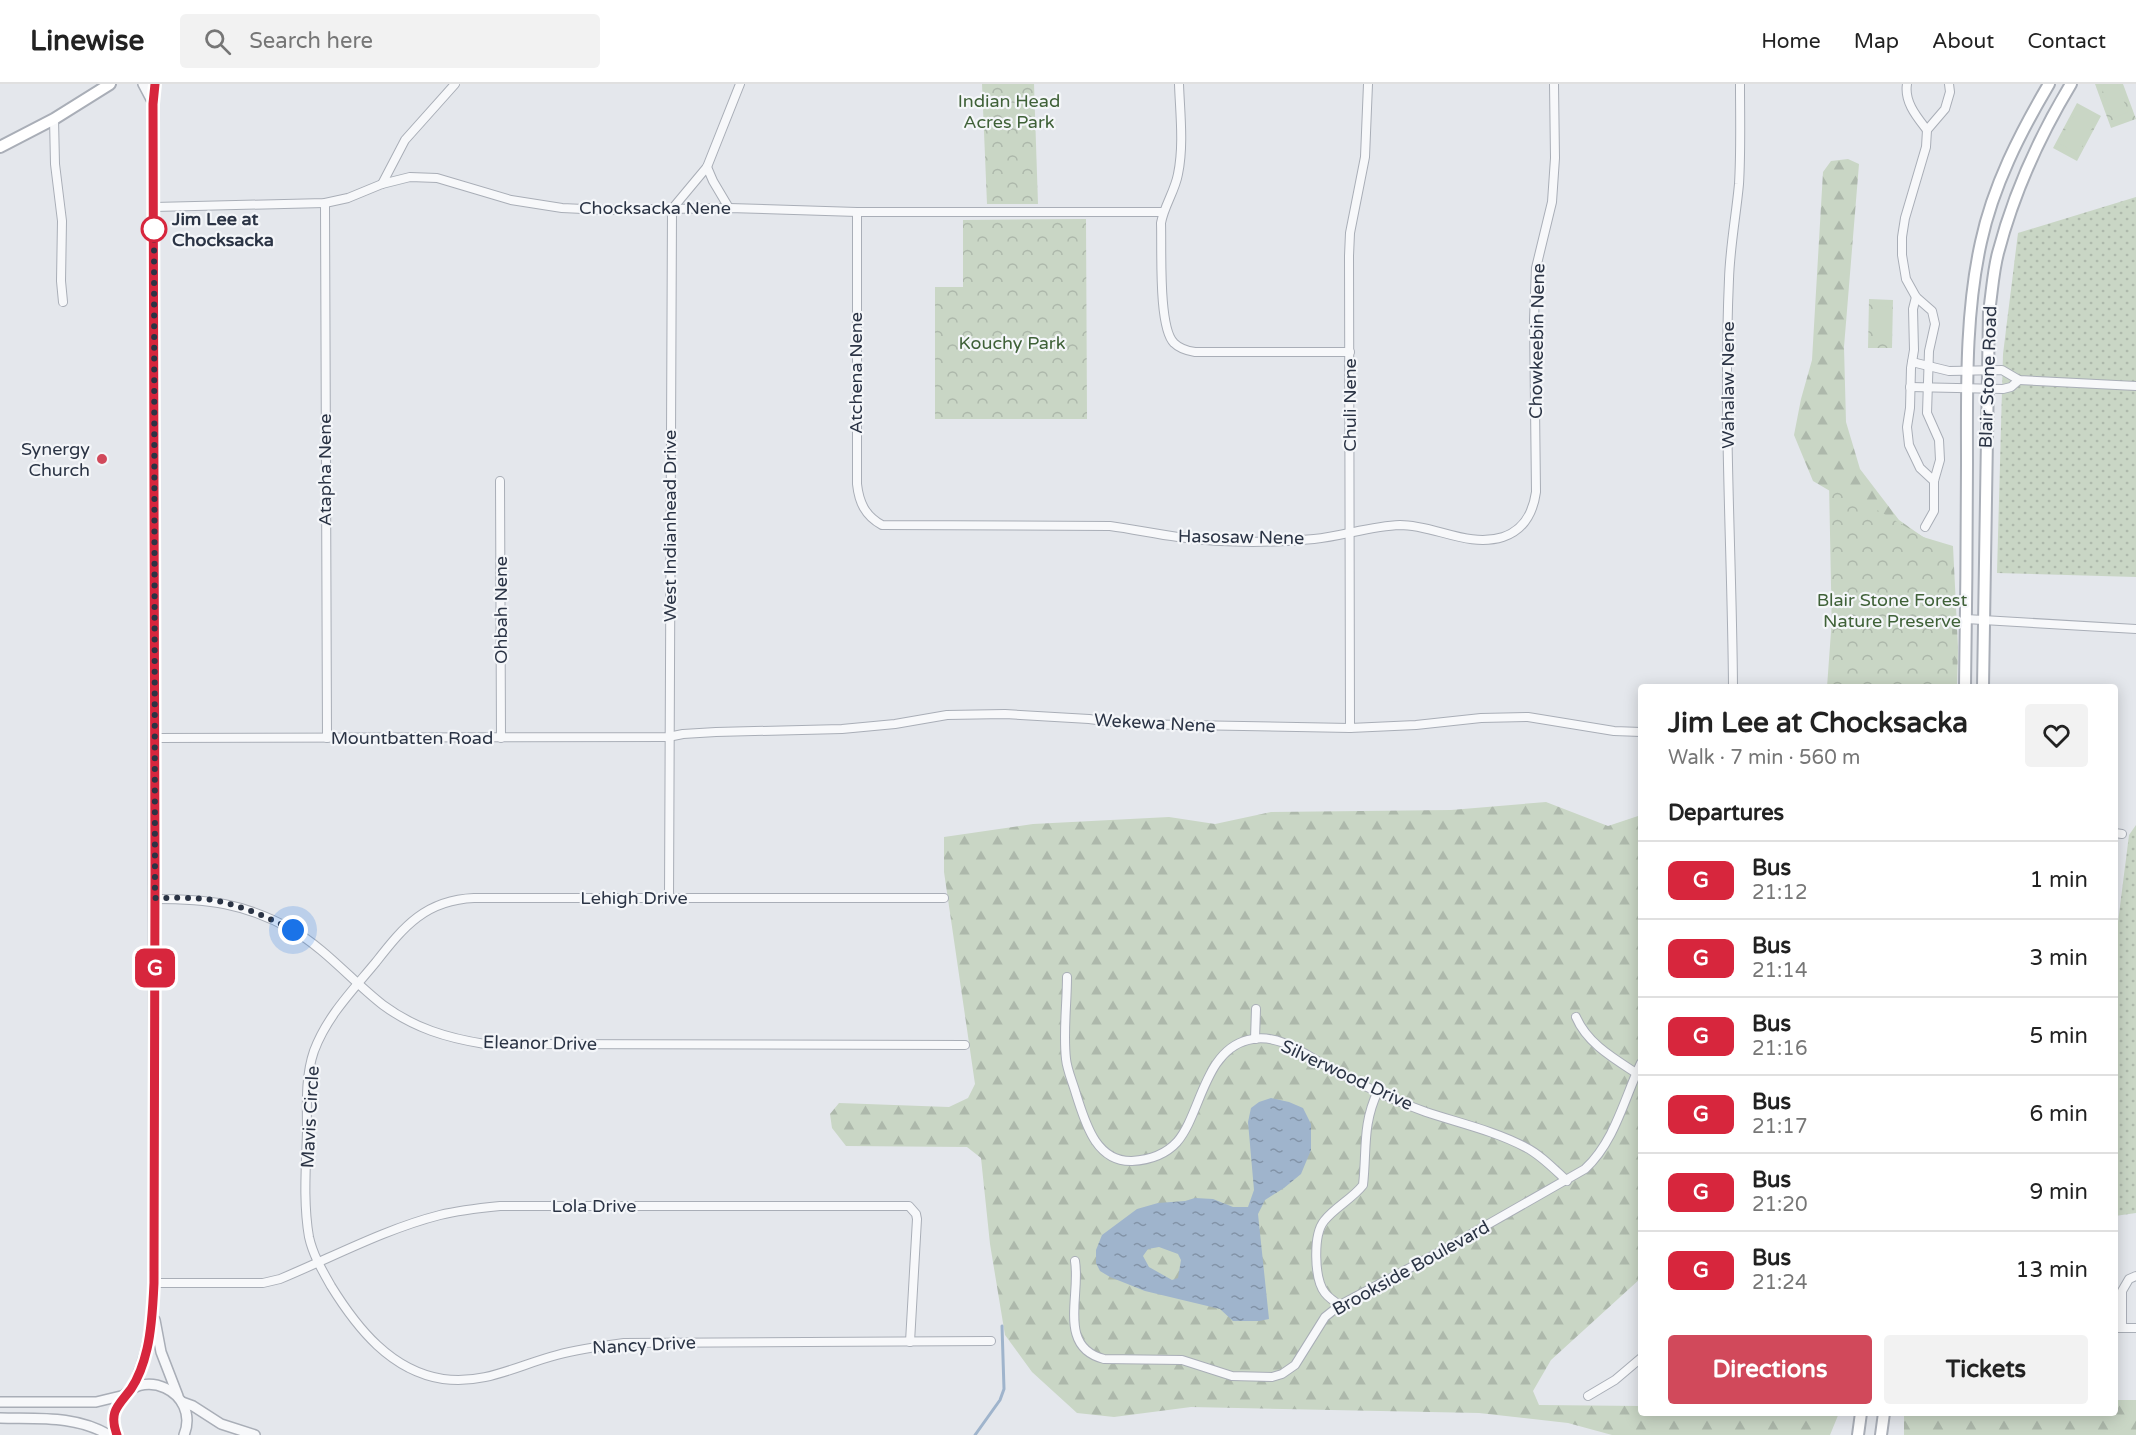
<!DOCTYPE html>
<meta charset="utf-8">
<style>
:root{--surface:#fff;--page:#f2f2f2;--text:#222;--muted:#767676;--line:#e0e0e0;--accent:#d1495b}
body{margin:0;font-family:"Varela Round",sans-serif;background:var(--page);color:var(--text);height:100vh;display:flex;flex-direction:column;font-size:22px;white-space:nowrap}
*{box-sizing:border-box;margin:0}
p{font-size:20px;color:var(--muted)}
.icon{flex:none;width:33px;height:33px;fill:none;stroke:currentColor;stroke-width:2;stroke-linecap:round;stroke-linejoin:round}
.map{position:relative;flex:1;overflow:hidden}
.panel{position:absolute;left:1638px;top:600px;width:480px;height:732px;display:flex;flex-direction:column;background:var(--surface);border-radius:6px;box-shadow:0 3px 15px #0003}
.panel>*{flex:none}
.badge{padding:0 12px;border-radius:9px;font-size:21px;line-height:39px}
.you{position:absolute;width:30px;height:30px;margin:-15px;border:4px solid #fff;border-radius:50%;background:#1a73e8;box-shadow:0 0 0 9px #1a73e833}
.map>.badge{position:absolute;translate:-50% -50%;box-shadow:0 0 0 3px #fff}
h2{padding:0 30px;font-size:22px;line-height:54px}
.round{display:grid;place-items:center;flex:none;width:63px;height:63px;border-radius:6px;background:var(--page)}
.summary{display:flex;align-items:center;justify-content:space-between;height:102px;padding:0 30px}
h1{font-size:28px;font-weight:700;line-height:45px}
.action{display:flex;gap:12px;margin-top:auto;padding:12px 30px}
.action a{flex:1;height:69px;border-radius:6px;background:var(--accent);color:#fff;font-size:24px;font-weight:700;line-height:69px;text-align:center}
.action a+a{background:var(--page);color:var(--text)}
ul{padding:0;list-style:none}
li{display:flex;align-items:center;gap:18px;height:78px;padding:0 30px;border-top:2px solid var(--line)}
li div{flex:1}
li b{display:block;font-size:22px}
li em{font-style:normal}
li .badge{min-width:66px;font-weight:700;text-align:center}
header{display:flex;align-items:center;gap:36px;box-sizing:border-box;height:84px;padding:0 30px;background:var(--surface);border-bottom:2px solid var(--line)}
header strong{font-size:28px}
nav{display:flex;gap:33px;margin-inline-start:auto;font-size:21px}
.search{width:420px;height:54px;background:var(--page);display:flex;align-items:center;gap:15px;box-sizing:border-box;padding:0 21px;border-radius:6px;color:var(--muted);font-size:22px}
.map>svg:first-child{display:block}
</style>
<header>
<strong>Linewise</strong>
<div class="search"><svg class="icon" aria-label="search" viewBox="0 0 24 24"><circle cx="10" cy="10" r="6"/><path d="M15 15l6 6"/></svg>Search here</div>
<nav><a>Home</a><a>Map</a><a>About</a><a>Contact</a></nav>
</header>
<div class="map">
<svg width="2136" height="1351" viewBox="0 0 2136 1351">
<defs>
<pattern id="grass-dots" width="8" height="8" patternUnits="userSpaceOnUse" patternTransform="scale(1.5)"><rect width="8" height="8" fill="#c9d6c5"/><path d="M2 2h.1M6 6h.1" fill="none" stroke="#adb8ab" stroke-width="1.8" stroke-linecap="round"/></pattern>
<pattern id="forest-firs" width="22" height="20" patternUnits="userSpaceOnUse" patternTransform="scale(1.5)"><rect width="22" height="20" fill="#c9d6c5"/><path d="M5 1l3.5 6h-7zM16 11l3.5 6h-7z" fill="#adb8ab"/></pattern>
<pattern id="park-crowns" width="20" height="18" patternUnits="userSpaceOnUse" patternTransform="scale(1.5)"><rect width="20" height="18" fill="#c9d6c5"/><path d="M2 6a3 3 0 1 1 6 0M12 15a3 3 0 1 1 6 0" fill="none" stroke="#adb8ab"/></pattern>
<pattern id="water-ripples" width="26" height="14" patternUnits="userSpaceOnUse" patternTransform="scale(1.5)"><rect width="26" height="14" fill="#9fb4cc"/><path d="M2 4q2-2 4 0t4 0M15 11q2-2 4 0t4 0" fill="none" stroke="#8293a7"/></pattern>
</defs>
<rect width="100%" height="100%" fill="#e4e7ec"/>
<g fill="url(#grass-dots)">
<path d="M2136,113v380l-139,-4 6,-219 15,-121z"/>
<path d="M2136,741v388l-21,3v-270l14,-111z"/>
</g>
<g fill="url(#forest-firs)">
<path d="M1848,75l11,5 -15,183 2,75 14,47 39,51 24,17 30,9 5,101 -1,40h-130l12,-166 -9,-30 -17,-10 -19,-46 7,-36 11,-39 11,-188 8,-11z"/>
<path d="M1546,718l62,24 33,-11v463l-90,82 -18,31 6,14 102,1v7h198l-9,22h-218l-44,-12 -89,-10 -288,-6 -77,10 -37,-4 -45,-41 -27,-37 -15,-91 -9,-86 -14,-11 -121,-1 -14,-18 -2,-14 9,-11 110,4 19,-9 7,-14 -31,-212v-35l89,-13 136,-7 46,7 56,-12 180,-2z"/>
<path d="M2115,1316h21v35h-232v-22h211z"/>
</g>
<g fill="url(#park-crowns)">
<path d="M982,0h52l4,120h-51z"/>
<path d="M2095,0h28l13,35 -25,9z"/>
<path d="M2077,19l24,13 -24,45 -24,-13z"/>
<path d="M1086,135l1,200h-152v-132h28v-67z"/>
<path d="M1869,215l24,1 -1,48h-24z"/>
<path d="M1829,398l122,71 2,134h-120z"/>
</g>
<g fill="#c9d6c5">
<path d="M2106,0h11l11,28 -15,6 -12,-32z"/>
<path d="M2076,27l20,10 -18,33 -20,-11z"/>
<path d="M1873,222l16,1v34h-16z"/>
</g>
<path fill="url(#water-ripples)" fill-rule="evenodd" d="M1271,1014l18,4 14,6 8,16v26l-10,24 -17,14 -19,12 -7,14 11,105 -10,2h-26l-13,-12 -75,-18 -35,-14 -10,-6 -4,-8v-13l6,-15 35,-26 21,-6 27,-2 10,-3 18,1 20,8h15l6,-17 -6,-68 3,-14 8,-6zM1159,1163l19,7 3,6 -3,18 -6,2 -23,-13 -6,-11 5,-7z"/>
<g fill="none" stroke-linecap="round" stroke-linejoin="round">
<path stroke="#9fb4cc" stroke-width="3" d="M975,1351l25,-35 4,-11 -2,-63"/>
<g stroke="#a9aeb7" stroke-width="10">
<g id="minor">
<path d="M1179,0c1,29 5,61 -1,90 -3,17 -14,32 -17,49 1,24 -3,105 13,120 6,6 14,8 21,9h155"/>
<path d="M1907,0c-3,18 10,33 20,46"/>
<path d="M54,35l1,45 7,57 -1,60 2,21"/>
<path d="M707,83l6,14 16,27"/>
<path d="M382,100l23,-44 50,-56"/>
<path d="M325,119l2,535"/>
<path d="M154,123l171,-4 23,-5 34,-14 28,-7 27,1 74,22 51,8 43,2 124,-2 128,4h306"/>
<path d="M857,128v272c2,18 8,32 25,41l228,1c23,3 45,8 68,11 44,6 92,6 136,2 29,-3 57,-13 86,-14 35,0 68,23 103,12 21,-7 30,-24 33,-45l-2,-172 2,-52 16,-66 3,-44 -1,-74"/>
<path d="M1916,213l-3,12 1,41 -3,18 -1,40 -3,19 2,18 11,23 14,13"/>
<path d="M1912,278l37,9 53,-1 17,10 117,6"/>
<path d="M1910,303l93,2 8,-2 8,-7"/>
<path d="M500,397l1,257"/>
<path d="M1925,443l9,-16v-30l6,-21 -1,-20 -12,-27 2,-62 6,-27 -3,-13 -16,-14 -10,-18 -4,-24v-18l3,-19 21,-71 1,-17 18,-21 5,-17 -1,-8"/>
<path d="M1966,535l170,10"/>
<path d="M1733,603c-1,-136 -10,-272 -4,-408 1,-32 7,-63 10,-95 2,-33 1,-67 1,-100"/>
<path d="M1350,644l-1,-472 1,-23 15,-76 3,-73"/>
<path d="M155,654l513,-1 15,-3 33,-2 126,-3 53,-5 52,-9 58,-1 84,5 39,5 222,4 66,-3 65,-7 47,-1 86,14 27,1"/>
<path d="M2115,749l7,1"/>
<path d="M669,814l3,-689 35,-42 33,-83"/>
<path d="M944,814h-470c-48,2 -70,28 -98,64 -23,28 -49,54 -62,89 -9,26 -7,55 -7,81 -1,34 -4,71 2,105 4,18 13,33 22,49 26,42 60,85 112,93 42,6 75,-14 114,-24 22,-6 44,-9 67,-12l367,-2"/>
<path d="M155,815c53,0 89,4 136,30 35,20 61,52 92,76 31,23 64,33 102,39l480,1"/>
<path d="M1067,893c0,27 -4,55 -1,82 1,11 7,24 10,35 9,27 19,68 56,67 17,-1 34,-7 45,-19 24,-28 27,-91 71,-102 26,-7 50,9 71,22 34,19 71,37 107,50 33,11 69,19 99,35 16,8 29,22 42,34"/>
<path d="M1576,933c11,26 37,41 60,56"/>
<path d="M1255,955l1,-30"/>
<path d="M1075,1177c6,34 -18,86 29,98l78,1 50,16 40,1 10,-3 13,-9 30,-48 15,-12 96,-51 149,-85c30,-28 39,-70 56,-106"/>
<path d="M154,1199h109l17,-4c53,-22 105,-50 160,-64 20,-5 40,-7 60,-9h409l7,8 1,5 -7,123"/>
<path d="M1340,1221c-5,-3 -11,-7 -15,-12 -11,-14 -12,-58 -1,-72 11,-14 28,-22 39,-36 4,-34 -1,-61 15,-94"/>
<path d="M2115,1244h21"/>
<path d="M2122,1244v-37l7,-12 7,-3"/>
<path d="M1588,1312l27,-16 26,-22"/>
</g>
</g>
<g stroke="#a9aeb7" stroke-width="12">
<g id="tertiary">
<path d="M143,0l10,19"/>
<path d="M155,1236l6,32 17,44"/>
<path d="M130,1307c19,-34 22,-70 24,-108l-1,-1179 2,-20"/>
<path d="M0,1318h96l29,-7"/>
<path d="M182,1318l11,4 28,18 34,11"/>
<path d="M0,1334c38,1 75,-3 109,17"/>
<path d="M117,1351c-4,-10 -4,-21 1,-31 21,-41 83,-12 66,31"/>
</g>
</g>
<g stroke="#a9aeb7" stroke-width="14">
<g id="secondary">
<path d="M0,63l54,-28 56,-35"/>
<path d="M1965,603c1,-74 2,-149 2,-223 0,-73 -2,-150 14,-222 12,-56 39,-109 68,-158"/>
<path d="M1983,603l6,-375c3,-20 4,-40 9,-59 16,-61 41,-116 73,-169"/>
<path d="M1858,1351l3,-22"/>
<path d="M1881,1351l3,-22"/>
</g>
</g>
<use href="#minor" stroke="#f7f8fa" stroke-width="8"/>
<use href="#tertiary" stroke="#f7f8fa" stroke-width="9"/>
<use href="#secondary" stroke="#fff" stroke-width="10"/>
</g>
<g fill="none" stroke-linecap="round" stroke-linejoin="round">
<g stroke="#fff" stroke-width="14">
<path id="line" d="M117,1351c-9,-24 2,-30 14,-46 8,-12 13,-27 16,-40 5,-21 6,-44 7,-66l1,-407 -2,-772 2,-20"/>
</g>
<use href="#line" stroke="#d7263d" stroke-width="9"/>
<path stroke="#2b3445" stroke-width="6" stroke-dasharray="0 10.8" d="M154,145l1,669c19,0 39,-1 57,2 29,5 55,17 81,30"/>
</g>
<circle fill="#fff" stroke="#d7263d" stroke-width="3" cx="154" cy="145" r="12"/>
<circle fill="#d1495b" stroke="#f4f6f9" stroke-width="2" cx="102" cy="375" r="6"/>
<g text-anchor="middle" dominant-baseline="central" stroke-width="4.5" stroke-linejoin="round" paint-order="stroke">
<g font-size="18" fill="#3f6138" stroke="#f4f6f9">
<text x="1009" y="17">Indian Head<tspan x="1009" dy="21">Acres Park</tspan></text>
<text x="1012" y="259">Kouchy Park</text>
<text x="1892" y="516">Blair Stone Forest<tspan x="1892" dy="21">Nature Preserve</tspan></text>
</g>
<g font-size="18" fill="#2b3445" stroke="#f4f6f9">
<text x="655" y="124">Chocksacka Nene</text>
<text transform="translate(1537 257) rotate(-89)">Chowkeebin Nene</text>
<text transform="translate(856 289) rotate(-90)">Atchena Nene</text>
<text transform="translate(1988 293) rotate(-88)">Blair Stone Road</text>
<text transform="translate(1728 301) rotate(-90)">Wahalaw Nene</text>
<text transform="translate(1350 321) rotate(-90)">Chuli Nene</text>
<text transform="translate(325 386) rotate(-90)">Atapha Nene</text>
<text transform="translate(670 442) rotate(-90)">West Indianhead Drive</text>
<text transform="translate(1241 453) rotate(1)">Hasosaw Nene</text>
<text transform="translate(501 526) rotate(-90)">Ohbah Nene</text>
<text transform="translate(1155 639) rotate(3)">Wekewa Nene</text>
<text x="412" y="654">Mountbatten Road</text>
<text x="634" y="814">Lehigh Drive</text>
<text transform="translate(540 959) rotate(1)">Eleanor Drive</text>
<text transform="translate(1347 991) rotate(25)">Silverwood Drive</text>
<text transform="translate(310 1033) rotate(-87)">Mavis Circle</text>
<text x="594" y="1122">Lola Drive</text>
<text transform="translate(1411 1184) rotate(-29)">Brookside Boulevard</text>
<text transform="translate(644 1261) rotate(-3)">Nancy Drive</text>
</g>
<g font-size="18" font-weight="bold" fill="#2b3445" stroke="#f4f6f9" text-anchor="start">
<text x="172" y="135">Jim Lee at<tspan x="172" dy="21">Chocksacka</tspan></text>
</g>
<g font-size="18" fill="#2b3445" stroke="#f4f6f9" text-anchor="end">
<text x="90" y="365">Synergy<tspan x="90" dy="21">Church</tspan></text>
</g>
</g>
</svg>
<div class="you" style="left:293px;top:846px"></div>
<b class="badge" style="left:155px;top:884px;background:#d7263d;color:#fff">G</b>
<section class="panel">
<div class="summary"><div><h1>Jim Lee at Chocksacka</h1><p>Walk · 7 min · 560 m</p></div><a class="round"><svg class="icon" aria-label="heart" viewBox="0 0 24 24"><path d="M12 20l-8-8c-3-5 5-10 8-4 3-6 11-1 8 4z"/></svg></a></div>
<h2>Departures</h2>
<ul>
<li><span class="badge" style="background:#d7263d;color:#fff">G</span><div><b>Bus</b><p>21:12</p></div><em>1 min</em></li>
<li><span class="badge" style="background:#d7263d;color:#fff">G</span><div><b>Bus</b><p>21:14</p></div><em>3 min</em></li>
<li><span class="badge" style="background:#d7263d;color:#fff">G</span><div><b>Bus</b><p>21:16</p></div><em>5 min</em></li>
<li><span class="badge" style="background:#d7263d;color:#fff">G</span><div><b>Bus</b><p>21:17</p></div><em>6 min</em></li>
<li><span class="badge" style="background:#d7263d;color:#fff">G</span><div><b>Bus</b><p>21:20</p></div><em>9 min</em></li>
<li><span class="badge" style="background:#d7263d;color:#fff">G</span><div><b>Bus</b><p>21:24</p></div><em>13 min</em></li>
</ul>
<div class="action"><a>Directions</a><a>Tickets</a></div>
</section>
</div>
